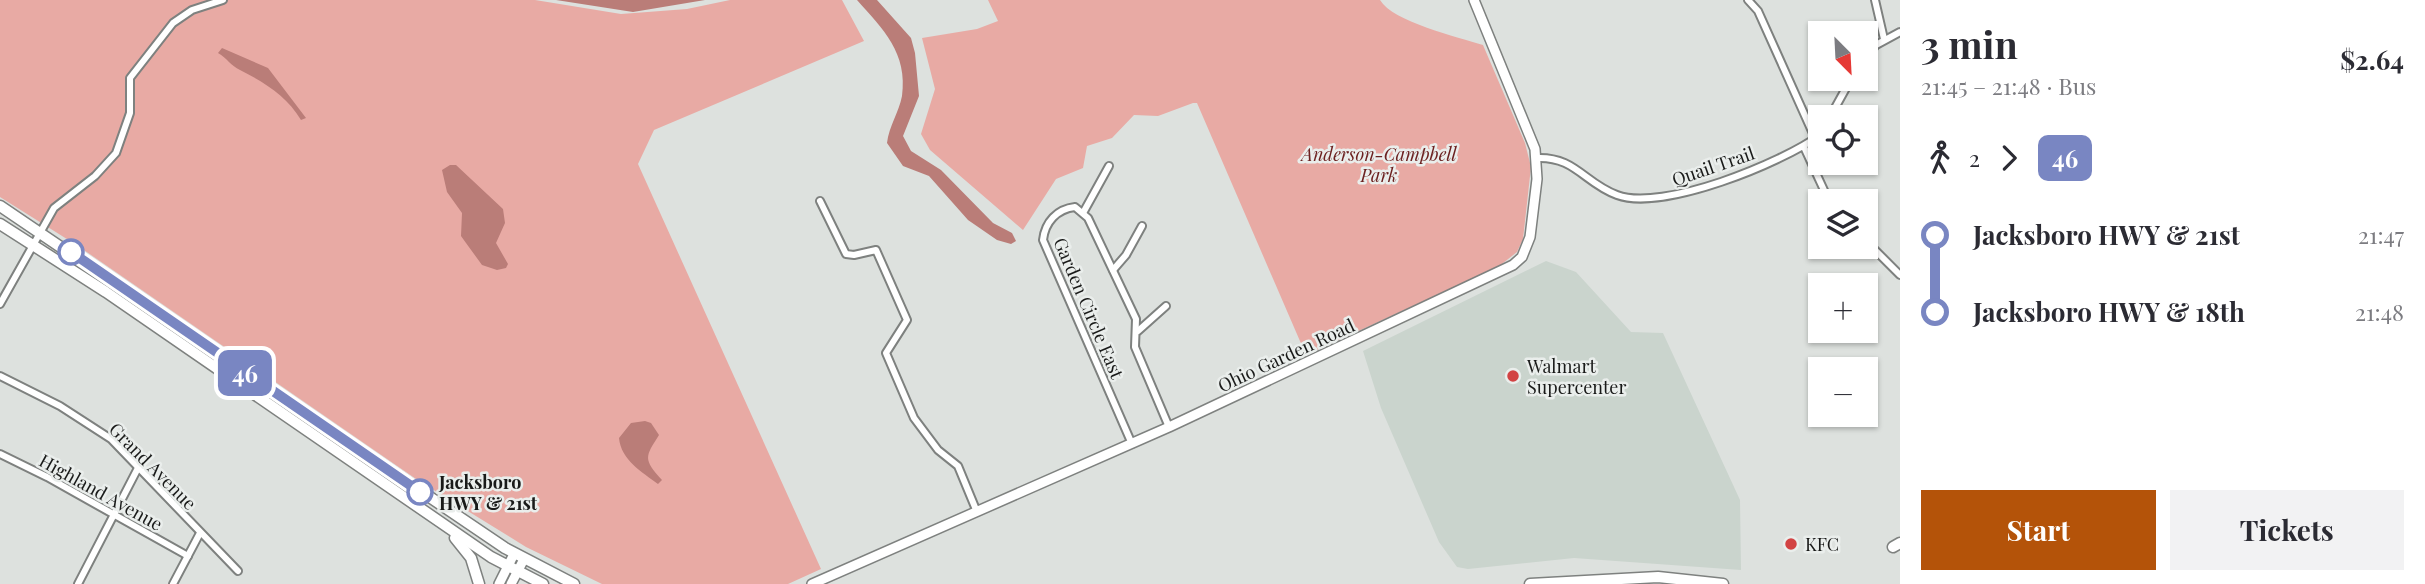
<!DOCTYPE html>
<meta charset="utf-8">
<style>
:root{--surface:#fff;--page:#f2f2f3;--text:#2b2b33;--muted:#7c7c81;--accent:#b45309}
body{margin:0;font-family:"Playfair Display",serif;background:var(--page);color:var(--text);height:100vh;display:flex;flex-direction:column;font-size:26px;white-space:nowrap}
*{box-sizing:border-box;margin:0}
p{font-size:23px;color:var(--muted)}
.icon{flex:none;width:38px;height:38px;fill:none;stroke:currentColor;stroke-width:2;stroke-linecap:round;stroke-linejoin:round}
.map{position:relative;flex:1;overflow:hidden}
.details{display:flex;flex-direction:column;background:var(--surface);width:525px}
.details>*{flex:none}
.badge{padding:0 14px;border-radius:10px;font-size:24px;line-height:46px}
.needle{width:46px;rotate:156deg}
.fabs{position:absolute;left:1808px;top:21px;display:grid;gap:14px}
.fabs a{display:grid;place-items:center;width:70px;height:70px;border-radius:0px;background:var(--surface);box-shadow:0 2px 5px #0004;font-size:35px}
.map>.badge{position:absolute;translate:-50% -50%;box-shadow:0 0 0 4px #fff}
.legs{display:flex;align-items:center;gap:10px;height:77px;padding:0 21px;font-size:23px}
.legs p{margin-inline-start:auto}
.summary{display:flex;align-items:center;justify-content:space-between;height:119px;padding:0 21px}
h1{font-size:38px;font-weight:700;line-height:52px}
.action{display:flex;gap:14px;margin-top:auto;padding:14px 21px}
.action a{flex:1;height:80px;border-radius:0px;background:var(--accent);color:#fff;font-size:28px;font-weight:700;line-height:80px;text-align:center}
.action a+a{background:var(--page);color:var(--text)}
ul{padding:0 21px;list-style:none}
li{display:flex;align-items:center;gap:24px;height:77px;font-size:26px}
li i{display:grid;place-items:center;width:10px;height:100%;margin:0 9px;background:currentColor}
li i::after{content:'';width:18px;height:18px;margin:-9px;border:5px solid;border-radius:50%;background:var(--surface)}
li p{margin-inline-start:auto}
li:first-child i{background:linear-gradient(#0000 50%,currentColor 0)}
li:last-child i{background:linear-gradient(currentColor 50%,#0000 0)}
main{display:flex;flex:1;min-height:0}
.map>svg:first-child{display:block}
</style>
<main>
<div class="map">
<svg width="1900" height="584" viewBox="0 0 1900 584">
<rect width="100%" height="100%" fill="#dde1de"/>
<path fill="#cad4cd" d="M1546,261l30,11 55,60 32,1 77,167 1,70 -167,-12 -106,11 -11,-2 -18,-25 -58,-134 -18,-57z"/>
<g fill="#e8aaa4">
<path d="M0,0h535l86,14 66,-5 43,-9h112l22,41 -210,89 -16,34 183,405 -33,15h-186l-76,-37 -110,-68 -338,-233 -78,-49z"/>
<path d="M988,0h392c13,22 78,37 103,45l42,98 6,24 -8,72 -6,13 -19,15 -192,88 -109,-252h-4l-35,13 -24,-1 -22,23 -25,8 -4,22 -27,11 -33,51 -93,-80 -9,-16 14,-45 -13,-51 55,-9 21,-8z"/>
</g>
<g fill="#ba7d78">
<path d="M556,0h149l-72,12z"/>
<path d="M857,0h20l34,38 4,15 4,43 -16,40 8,15 30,19 52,53 19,10 4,8 -5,3 -14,-4 -29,-20 -39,-44 -26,-10 -16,-23c2,-17 12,-31 15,-47 6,-43 -19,-67 -45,-96z"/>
<path d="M222,48l46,20 38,50 -5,2c-14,-24 -37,-38 -61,-50 -9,-4 -13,-12 -22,-17z"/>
<path d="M450,165h6l47,44 2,14 -9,20 12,21 -2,4 -9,2 -15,-5 -16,-22 -5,-7 1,-23 -15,-21 -5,-22z"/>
<path d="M645,421l6,2 8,12c-14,22 -16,24 3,45l-4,4c-16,-12 -37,-24 -39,-46l12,-15z"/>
</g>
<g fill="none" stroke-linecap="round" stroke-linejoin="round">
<g stroke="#7e817f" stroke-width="10">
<g id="street">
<path d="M1748,0l10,11 57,127"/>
<path d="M1875,0l9,39"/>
<path d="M1866,57l10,-12 24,-13"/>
<path d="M1830,117l21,-38"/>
<path d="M1804,147l25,54"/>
<path d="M1536,158c39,-2 48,25 81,37 45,17 165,-32 203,-60"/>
<path d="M820,201l26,53 8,1 22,-5 31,70 -21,33 28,65 24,32 20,16 19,46"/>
<path d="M1083,213l26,-47"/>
<path d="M1866,241l34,34"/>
<path d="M1113,270l13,-15 16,-29"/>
<path d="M0,304l54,-96 41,-32 21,-23 14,-40v-35l43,-55 19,-13 31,-10"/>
<path d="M1138,331l28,-25"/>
<path d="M0,376l60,30 51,33 127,132"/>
<path d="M1132,444l-89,-204c2,-18 14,-31 32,-33l13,11 48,101 -1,28 34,80"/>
<path d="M0,454l47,23 141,79"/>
<path d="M78,584l60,-116"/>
<path d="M173,584l27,-51"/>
</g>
</g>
<g stroke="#7e817f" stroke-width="12">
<g id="secondary">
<path d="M499,584l15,-30"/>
<path d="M511,584l13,-25"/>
<path d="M812,584l357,-157 344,-162 9,-8 8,-20 7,-58 -2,-30 -61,-149"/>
</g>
</g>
<g stroke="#7e817f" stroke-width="13">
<g id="primary">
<path d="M0,206l505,342 69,36"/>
<path d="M0,224l106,68 385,265 52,27"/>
<path d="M455,538l16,20 8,26"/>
<path d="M1893,547l7,-4"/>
<path d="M1530,584l128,-7 65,7"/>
</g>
</g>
<use href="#street" stroke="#fff" stroke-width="6"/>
<use href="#secondary" stroke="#fff" stroke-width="9"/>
<use href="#primary" stroke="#fff" stroke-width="10"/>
</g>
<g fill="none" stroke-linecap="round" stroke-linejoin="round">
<g stroke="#fff" stroke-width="16">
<path id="line-1" d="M71,252l349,240"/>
</g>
<use href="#line-1" stroke="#7986c2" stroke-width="10"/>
</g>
<g fill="#fff" stroke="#7986c2" stroke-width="3.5">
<circle cx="71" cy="252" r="12"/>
<circle cx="420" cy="492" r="12"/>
</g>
<g fill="#d24343" stroke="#eaeeec" stroke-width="2.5">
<circle cx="1513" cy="376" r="7"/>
<circle cx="1791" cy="544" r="7"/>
</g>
<g text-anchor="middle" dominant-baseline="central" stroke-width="5" stroke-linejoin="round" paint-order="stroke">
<g font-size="18" font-style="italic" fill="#6c2120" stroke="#eaeeec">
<text x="1379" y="154">Anderson-Campbell<tspan x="1379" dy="21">Park</tspan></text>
</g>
<g font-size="18" fill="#191a19" stroke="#eaeeec">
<text transform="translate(1713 166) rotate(-19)">Quail Trail</text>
<text transform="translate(1089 308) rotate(67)">Garden Circle East</text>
<text transform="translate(1286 355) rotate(-25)">Ohio Garden Road</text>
<text transform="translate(153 466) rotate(45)">Grand Avenue</text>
<text transform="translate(101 492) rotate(29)">Highland Avenue</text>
</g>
<g font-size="18" fill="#191a19" stroke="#eaeeec" text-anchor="start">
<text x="1527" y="366">Walmart<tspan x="1527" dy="21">Supercenter</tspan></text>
<text x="1805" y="544">KFC</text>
</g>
<g font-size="18" font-weight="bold" fill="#191a19" stroke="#eaeeec" text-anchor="start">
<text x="439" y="482">Jacksboro<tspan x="439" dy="21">HWY &amp; 21st</tspan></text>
</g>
</g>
</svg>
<div class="fabs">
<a><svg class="needle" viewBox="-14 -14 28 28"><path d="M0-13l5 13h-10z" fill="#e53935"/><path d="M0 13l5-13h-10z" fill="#7c7c81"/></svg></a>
<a><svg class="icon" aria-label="locate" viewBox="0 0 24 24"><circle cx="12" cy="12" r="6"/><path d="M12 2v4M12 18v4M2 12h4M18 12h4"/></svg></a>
<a><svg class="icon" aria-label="layers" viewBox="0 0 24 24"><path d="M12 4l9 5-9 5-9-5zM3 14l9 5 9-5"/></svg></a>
<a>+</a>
<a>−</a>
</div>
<b class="badge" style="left:245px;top:373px;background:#7986c2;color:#fff">46</b>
</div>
<section class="details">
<div class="summary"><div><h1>3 min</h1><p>21:45 – 21:48 · Bus</p></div><b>$2.64</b></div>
<div class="legs"><svg class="icon" aria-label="walk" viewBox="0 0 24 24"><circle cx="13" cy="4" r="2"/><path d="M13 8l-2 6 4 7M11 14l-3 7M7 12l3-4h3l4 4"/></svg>2<svg class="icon" aria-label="forward" viewBox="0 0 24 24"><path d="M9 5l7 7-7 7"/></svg><b class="badge" style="background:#7986c2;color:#fff">46</b></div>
<ul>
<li><i style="color:#7986c2"></i><b>Jacksboro HWY &amp; 21st</b><p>21:47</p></li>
<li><i style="color:#7986c2"></i><b>Jacksboro HWY &amp; 18th</b><p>21:48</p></li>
</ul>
<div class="action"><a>Start</a><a>Tickets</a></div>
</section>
</main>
